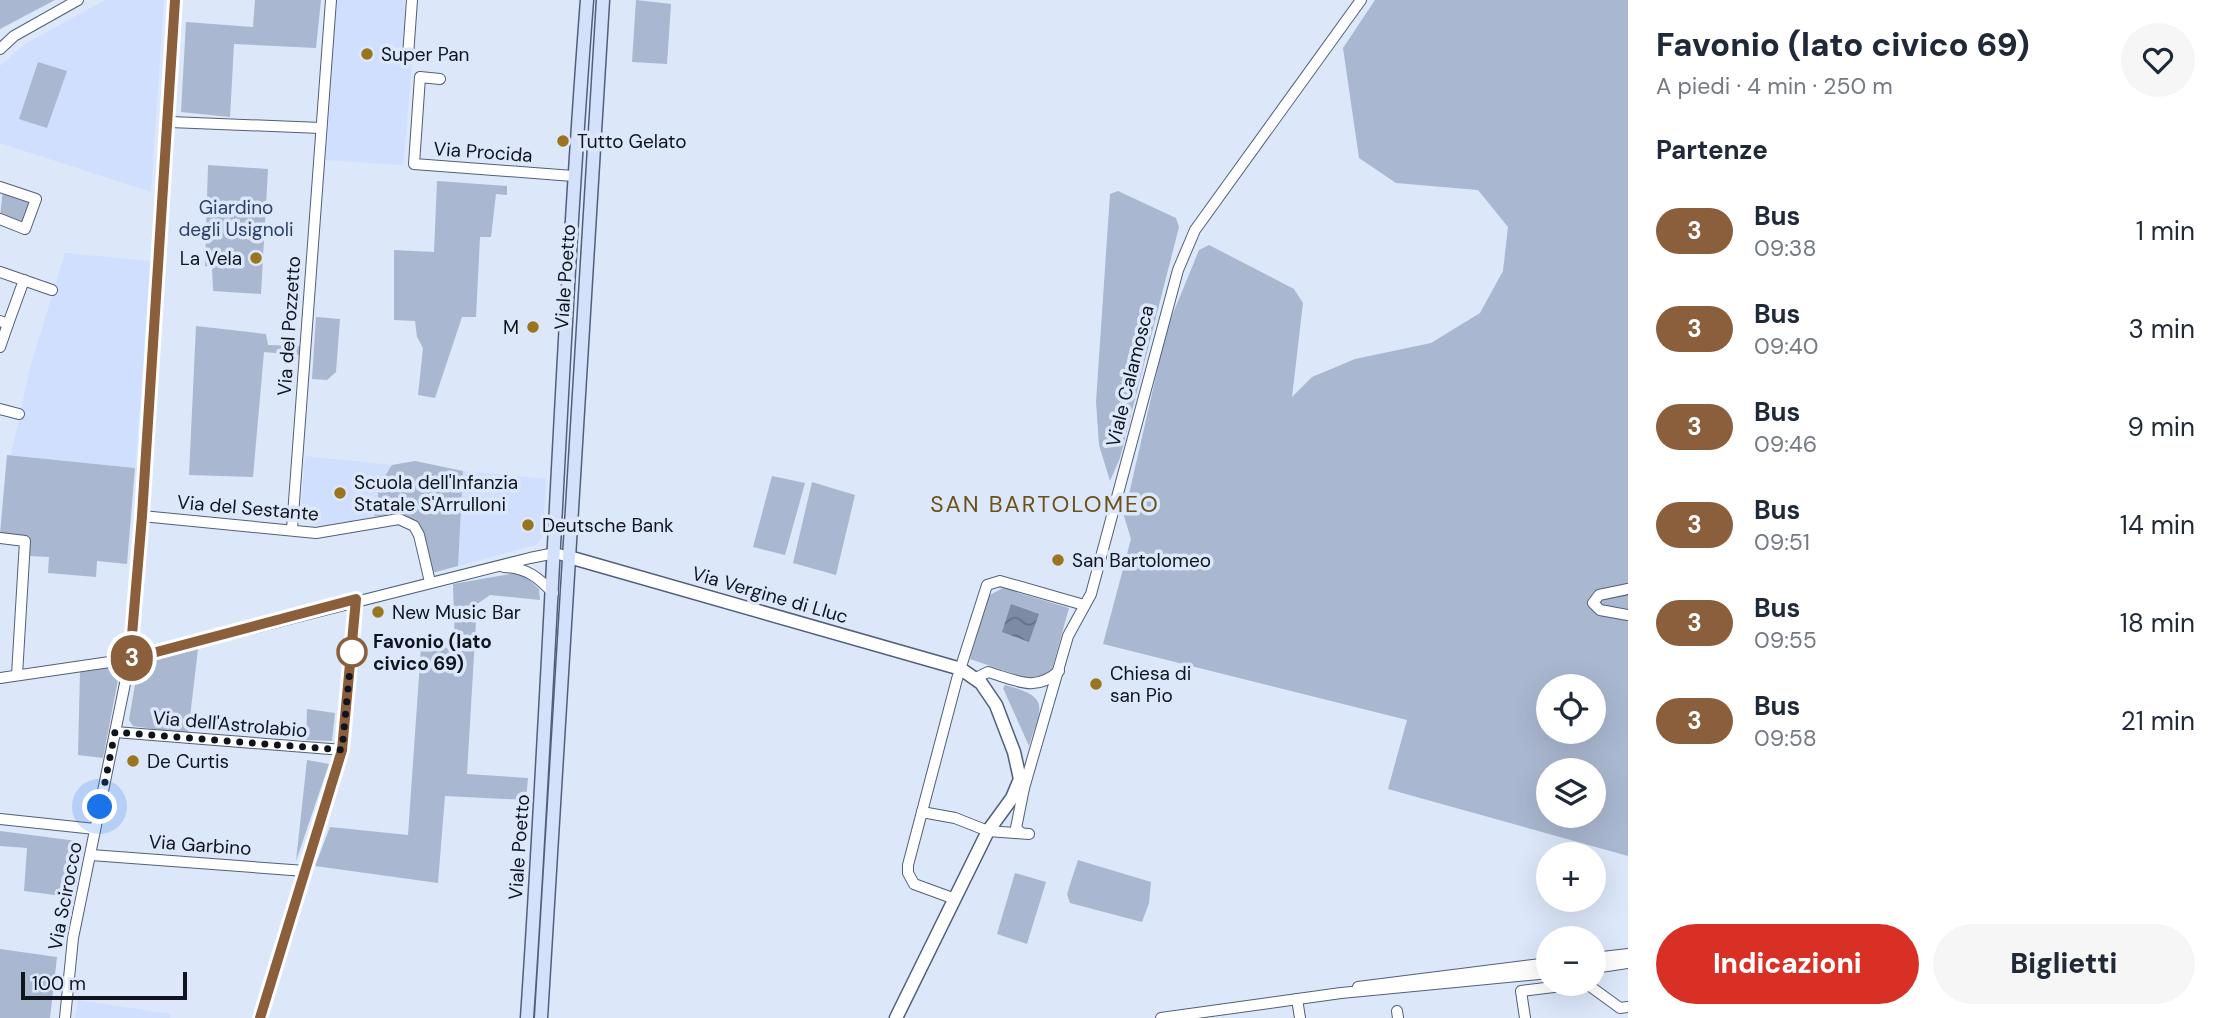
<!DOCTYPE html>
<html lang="it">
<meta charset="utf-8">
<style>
:root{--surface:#fff;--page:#f6f6f7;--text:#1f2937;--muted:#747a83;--accent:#d93025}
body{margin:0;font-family:"DM Sans",sans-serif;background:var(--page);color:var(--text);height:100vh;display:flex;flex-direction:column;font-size:26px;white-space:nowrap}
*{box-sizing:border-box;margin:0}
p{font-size:23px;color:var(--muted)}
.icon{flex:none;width:38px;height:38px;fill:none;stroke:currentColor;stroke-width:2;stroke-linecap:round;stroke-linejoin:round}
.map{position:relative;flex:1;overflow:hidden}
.drawer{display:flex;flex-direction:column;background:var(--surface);width:595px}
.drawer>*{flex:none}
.badge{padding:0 14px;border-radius:23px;font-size:24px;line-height:46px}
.buttons{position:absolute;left:1536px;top:674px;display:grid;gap:14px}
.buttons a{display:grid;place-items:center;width:70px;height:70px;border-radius:50%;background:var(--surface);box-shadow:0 7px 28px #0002;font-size:35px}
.scale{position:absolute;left:21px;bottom:18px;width:166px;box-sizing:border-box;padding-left:7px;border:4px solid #0f141f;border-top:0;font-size:19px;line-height:24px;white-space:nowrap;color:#0f141f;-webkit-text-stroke:5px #dce7fa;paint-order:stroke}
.you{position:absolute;width:35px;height:35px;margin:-18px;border:5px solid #fff;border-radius:50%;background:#1a73e8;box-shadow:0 0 0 10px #1a73e833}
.map>.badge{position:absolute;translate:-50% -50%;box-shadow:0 0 0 4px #fff}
h2{padding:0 28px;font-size:26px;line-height:63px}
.round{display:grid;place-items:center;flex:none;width:74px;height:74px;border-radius:37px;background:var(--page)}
.headline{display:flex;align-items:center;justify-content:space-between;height:119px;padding:0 28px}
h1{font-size:33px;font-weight:800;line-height:52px}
.button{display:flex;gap:14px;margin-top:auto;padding:14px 28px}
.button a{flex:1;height:80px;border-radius:42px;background:var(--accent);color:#fff;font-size:28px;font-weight:800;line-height:80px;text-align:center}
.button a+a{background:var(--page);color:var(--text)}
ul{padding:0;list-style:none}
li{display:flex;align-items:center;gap:21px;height:98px;padding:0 28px}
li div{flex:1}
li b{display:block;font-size:26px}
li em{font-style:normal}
li .badge{min-width:77px;font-weight:700;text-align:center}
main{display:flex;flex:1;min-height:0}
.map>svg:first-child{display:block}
</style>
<main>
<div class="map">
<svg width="1628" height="1018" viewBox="0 0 1628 1018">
<defs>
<pattern id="water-waves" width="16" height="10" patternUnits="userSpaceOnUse" patternTransform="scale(1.75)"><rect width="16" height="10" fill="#7d8ba5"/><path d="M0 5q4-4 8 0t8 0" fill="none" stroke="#657086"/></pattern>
</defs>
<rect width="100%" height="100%" fill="#dce7fa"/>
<g fill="#cfdffd">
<path d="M105,0h59l-13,192 -151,-49v-77l25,-22z"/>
<path d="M336,0h69l-2,58 9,6 -9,101 -77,-5z"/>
<path d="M65,253l86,8 -16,207 -124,-13 19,-87z"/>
<path d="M305,456l87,9 -14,22v12l-9,4 6,13 -44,11 -27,-4 -4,-3z"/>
<path d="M463,471l83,8 -3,57 -7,9 -78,21z"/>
<path d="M78,1000l93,14 -1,4h-95z"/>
</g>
<g fill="#a9b7d0" fill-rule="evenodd">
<path d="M0,0h55l-55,29z"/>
<path d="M255,0h66l-5,48 -82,-4 -4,73 -49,-5 5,-90 67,5z"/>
<path d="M636,0l35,4 -4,60 -35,-2z"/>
<path d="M1375,0h253v856l-240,-67 19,-69 -304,-76 28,-105 -7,-23 43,-188 32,-78 10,-5 85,44 9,14 -11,94 20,-20 43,-18 76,-16 49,-30 23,-42 5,-44 -30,-37 -82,-7 -37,-25 -16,-110zM1549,686h45v46h-45zM1549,770h45v46h-45z"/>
<path d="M38,62l29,9 -20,57 -28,-9z"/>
<path d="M208,165l60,4 -7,125 -48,-3 -1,-24 -7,-1z"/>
<path d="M437,181l70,5v9l-11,-1 -5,43h-11l-4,80h-14l-27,81 -17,-3 5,-47 -6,-11 -2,-16 -21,-1v-70l40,2z"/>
<path d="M3,189l30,11 -10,27 -23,-10z"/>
<path d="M1118,191l58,27 3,9 -59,231 -10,23 -11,-36 -3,-43 14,-208z"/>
<path d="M316,317l24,2 -4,53 -9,8 -15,-1z"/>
<path d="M196,326l70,8 2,11 33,1 -1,9 -36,-3 -11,125 -64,-2z"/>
<path d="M7,455l128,13 -8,96 -30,-3 -1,16 -48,-4 1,-16 -20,-1v-20l-29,-2z"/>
<path d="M415,461l48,10 -5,95 -26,7 -13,-47 -13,-11 -31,1 -6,-13 9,-4v-12l14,-22z"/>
<path d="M772,476l33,7 -20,72 -32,-8z"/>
<path d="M812,482l43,13 -19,80 -43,-12z"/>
<path d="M521,572l18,17 1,11 -50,-5 -13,9 -10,170 61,4 -2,22 -81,-4 -7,87 -123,-17 15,-39 78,8 13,-188 34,1 -2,-64z"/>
<path d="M1003,588l66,20 -17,61 -17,12 -65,-22 18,-63z"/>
<path d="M198,649l-10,85 -55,-8 -4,-6 10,-59z"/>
<path d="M121,664l-18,94 -25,-3 2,-83z"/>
<path d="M1005,685c47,13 36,21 24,61l-26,-58z"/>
<path d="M307,709l28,4 -3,28 -26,-1z"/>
<path d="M307,760l22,4 -33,97z"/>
<path d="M0,831l77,10 4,12 -11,44 -46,-6 3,-43 -27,-2z"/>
<path d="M1078,860l73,22 -2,21 -7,19 -72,-19 -3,-9z"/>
<path d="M1015,873l31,9 -19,62 -30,-10z"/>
<path d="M0,949l57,8 -7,61h-50z"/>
</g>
<path fill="url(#water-waves)" d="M1011,604l28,10 -10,28 -27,-10z"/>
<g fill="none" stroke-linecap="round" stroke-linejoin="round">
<g stroke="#515f7a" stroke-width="12">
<g id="minor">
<path d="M0,49l14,-13 64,-36"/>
<path d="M408,56l4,-56"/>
<path d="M440,79l-20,-2 -6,87 159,12"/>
<path d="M170,122l151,6"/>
<path d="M0,187l36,12 -11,30 -25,-10"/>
<path d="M0,272l52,18"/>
<path d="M0,321l8,3 16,-44"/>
<path d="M0,347l8,-23"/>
<path d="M0,409l19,5"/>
<path d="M142,516l174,17 83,-14 15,7 5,9 11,47"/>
<path d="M292,529l39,-529"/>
<path d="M0,538l25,3 -8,134"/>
<path d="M504,567c23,1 34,10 49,26"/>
<path d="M1628,589l-29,6 -6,8 7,7 28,5"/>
<path d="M0,678l130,-19 400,-101 25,-5 14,4"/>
<path d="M974,679l14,-7c28,8 47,21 71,-1"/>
<path d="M115,732l228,18"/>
<path d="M1014,796l10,-8 44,-152 23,-42 87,-324 17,-40 166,-230"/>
<path d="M922,812l33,6 33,13 41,3"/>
<path d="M0,819l95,10"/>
<path d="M1021,833l-5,-5 8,-40"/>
<path d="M91,855l214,16"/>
<path d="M955,899l-41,-15 -6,-11v-8l49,-186 30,-94 13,-4 84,24"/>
<path d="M1594,958l34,-4"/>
<path d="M1594,968l34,-5"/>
<path d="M1587,984l33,24 8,-1"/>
<path d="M1358,987l191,-24"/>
<path d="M1297,999l3,19"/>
<path d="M1397,1011l1,7"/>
<path d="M65,1018l8,-80 57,-279 12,-143 33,-516"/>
<path d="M260,1018l83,-268 13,-151"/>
<path d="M1161,1018l180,-25 208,-20"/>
<path d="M1525,1018l-4,-27 57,-7"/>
</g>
</g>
<g stroke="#515f7a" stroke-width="15">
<path id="tertiary" d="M569,557l392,112 20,14 15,22 18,47 6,27 -8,19 -24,33 -92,187"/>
</g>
<g stroke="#515f7a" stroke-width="15">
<g id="secondary">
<path d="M527,1018c23,-339 34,-679 60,-1018"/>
<path d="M541,1018l62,-1018"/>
</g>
</g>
<use href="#minor" stroke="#fff" stroke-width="10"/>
<use href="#tertiary" stroke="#fff" stroke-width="12"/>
<use href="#secondary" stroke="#d4e1fb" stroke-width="12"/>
</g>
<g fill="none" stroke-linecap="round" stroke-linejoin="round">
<g stroke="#fff" stroke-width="16">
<path id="line" d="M175,0l-33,516 -12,143 226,-60 -14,151 -82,268"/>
</g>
<use href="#line" stroke="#8b5e3c" stroke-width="10"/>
<path stroke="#0f141f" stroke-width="7" stroke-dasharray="0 12.6" d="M100,807l15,-75 227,18 10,-102v4"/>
</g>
<g fill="#9a7520" stroke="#dce7fa" stroke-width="2.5">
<circle cx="367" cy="54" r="7"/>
<circle cx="563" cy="141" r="7"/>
<circle cx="256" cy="258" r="7"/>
<circle cx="533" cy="327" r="7"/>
<circle cx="340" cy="493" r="7"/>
<circle cx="528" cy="525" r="7"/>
<circle cx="1058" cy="560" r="7"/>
<circle cx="378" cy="612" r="7"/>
<circle cx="1096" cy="684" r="7"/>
<circle cx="133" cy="761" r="7"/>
</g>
<circle fill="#fff" stroke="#8b5e3c" stroke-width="3.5" cx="352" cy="652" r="14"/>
<g text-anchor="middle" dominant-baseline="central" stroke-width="7" stroke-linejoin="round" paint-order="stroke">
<g font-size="19" fill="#0f141f" stroke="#dce7fa" text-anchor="start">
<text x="381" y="54">Super Pan</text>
<text x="577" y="141">Tutto Gelato</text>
<text x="242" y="258" text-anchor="end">La Vela</text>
<text x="519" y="327" text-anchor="end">M</text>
<text x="354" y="482">Scuola dell'Infanzia<tspan x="354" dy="22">Statale S'Arrulloni</tspan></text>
<text x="542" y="525">Deutsche Bank</text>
<text x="1072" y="560">San Bartolomeo</text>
<text x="392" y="612">New Music Bar</text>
<text x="1110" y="673">Chiesa di<tspan x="1110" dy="22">san Pio</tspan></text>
<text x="147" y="761">De Curtis</text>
</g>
<g font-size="19" fill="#0f141f" stroke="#dce7fa">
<text transform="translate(483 152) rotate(4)">Via Procida</text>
<text transform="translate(565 277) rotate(-86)">Viale Poetto</text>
<text transform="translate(289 326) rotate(-86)">Via del Pozzetto</text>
<text transform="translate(1130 376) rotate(-76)">Viale Calamosca</text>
<text transform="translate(248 508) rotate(5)">Via del Sestante</text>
<text transform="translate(770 595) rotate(16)">Via Vergine di Lluc</text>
<text transform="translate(230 724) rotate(5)">Via dell'Astrolabio</text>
<text transform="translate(200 845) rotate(4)">Via Garbino</text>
<text transform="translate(519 847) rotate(-86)">Viale Poetto</text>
<text transform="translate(65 896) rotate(-79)">Via Scirocco</text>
</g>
<g font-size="19" fill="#2d4168" stroke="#dce7fa">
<text x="236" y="207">Giardino<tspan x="236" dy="22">degli Usignoli</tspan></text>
</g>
<g font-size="19" font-weight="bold" fill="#0f141f" stroke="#dce7fa" text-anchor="start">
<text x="373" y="641">Favonio (lato<tspan x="373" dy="22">civico 69)</tspan></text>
</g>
<g font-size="23" letter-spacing="2" fill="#6c521a" stroke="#dce7fa">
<text x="1045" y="504">SAN BARTOLOMEO</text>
</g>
</g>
</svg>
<div class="buttons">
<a><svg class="icon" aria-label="locate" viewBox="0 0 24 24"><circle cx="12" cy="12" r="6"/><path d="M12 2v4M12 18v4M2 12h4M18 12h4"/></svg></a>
<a><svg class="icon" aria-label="layers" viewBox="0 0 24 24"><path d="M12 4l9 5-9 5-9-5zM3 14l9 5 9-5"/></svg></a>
<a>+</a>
<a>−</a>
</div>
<div class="scale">100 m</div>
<div class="you" style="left:100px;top:807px"></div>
<b class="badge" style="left:132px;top:658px;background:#8b5e3c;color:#fff">3</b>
</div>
<section class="drawer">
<div class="headline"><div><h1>Favonio (lato civico 69)</h1><p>A piedi · 4 min · 250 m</p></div><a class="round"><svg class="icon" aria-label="heart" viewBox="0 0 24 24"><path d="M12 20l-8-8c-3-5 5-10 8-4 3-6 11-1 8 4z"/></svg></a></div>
<h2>Partenze</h2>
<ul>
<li><span class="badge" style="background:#8b5e3c;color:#fff">3</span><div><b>Bus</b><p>09:38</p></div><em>1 min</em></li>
<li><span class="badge" style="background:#8b5e3c;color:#fff">3</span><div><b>Bus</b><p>09:40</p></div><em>3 min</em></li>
<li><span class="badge" style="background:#8b5e3c;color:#fff">3</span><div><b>Bus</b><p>09:46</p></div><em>9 min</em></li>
<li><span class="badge" style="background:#8b5e3c;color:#fff">3</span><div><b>Bus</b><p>09:51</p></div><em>14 min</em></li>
<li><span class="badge" style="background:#8b5e3c;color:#fff">3</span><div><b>Bus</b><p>09:55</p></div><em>18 min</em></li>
<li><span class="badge" style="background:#8b5e3c;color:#fff">3</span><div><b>Bus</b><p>09:58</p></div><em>21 min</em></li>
</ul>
<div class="button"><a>Indicazioni</a><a>Biglietti</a></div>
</section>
</main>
